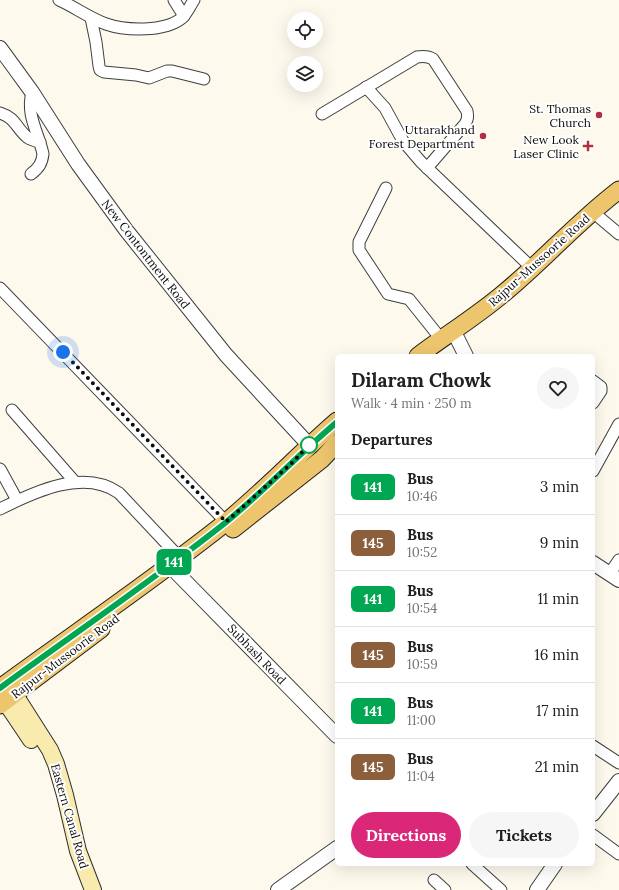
<!DOCTYPE html>
<meta charset="utf-8">
<style>
:root{--surface:#fff;--page:#f6f6f6;--text:#202124;--muted:#757577;--line:#e0e0e0;--accent:#db2777}
body{margin:0;font-family:Lora,serif;background:var(--page);color:var(--text);height:100vh;display:flex;flex-direction:column;font-size:15px;white-space:nowrap}
*{box-sizing:border-box;margin:0}
p{font-size:13px;color:var(--muted)}
.icon{flex:none;width:22px;height:22px;fill:none;stroke:currentColor;stroke-width:2;stroke-linecap:round;stroke-linejoin:round}
.map{position:relative;flex:1;overflow:hidden}
.side{position:absolute;left:335px;top:354px;width:260px;height:512px;display:flex;flex-direction:column;background:var(--surface);border-radius:6px;box-shadow:0 4px 16px #0002}
.side>*{flex:none}
.badge{padding:0 8px;border-radius:6px;font-size:14px;line-height:26px}
.tools{position:absolute;left:287px;top:12px;display:grid;gap:8px}
.tools a{display:grid;place-items:center;width:36px;height:36px;border-radius:50%;background:var(--surface);box-shadow:0 4px 16px #0002;font-size:20px}
.you{position:absolute;width:20px;height:20px;margin:-10px;border:3px solid #fff;border-radius:50%;background:#1a73e8;box-shadow:0 0 0 6px #1a73e833}
.map>.badge{position:absolute;translate:-50% -50%;box-shadow:0 0 0 2px #fff}
h2{padding:0 16px;font-size:15px;line-height:36px}
.round{display:grid;place-items:center;flex:none;width:42px;height:42px;border-radius:21px;background:var(--page)}
.head{display:flex;align-items:center;justify-content:space-between;height:68px;padding:0 16px}
h1{font-size:19px;font-weight:700;line-height:30px}
.button{display:flex;gap:8px;margin-top:auto;padding:8px 16px}
.button a{flex:1;height:46px;border-radius:24px;background:var(--accent);color:#fff;font-size:16px;font-weight:700;line-height:46px;text-align:center}
.button a+a{background:var(--page);color:var(--text)}
ul{padding:0;list-style:none}
li{display:flex;align-items:center;gap:12px;height:56px;padding:0 16px;border-top:1px solid var(--line)}
li div{flex:1}
li b{display:block;font-size:15px}
li em{font-style:normal}
li .badge{min-width:44px;font-weight:700;text-align:center}
.map>svg:first-child{display:block}
</style>
<div class="map">
<svg width="619" height="890" viewBox="0 0 619 890">
<rect width="100%" height="100%" fill="#fef9ed"/>
<g fill="none" stroke-linecap="round" stroke-linejoin="round">
<g stroke="#3f3f3f" stroke-width="13">
<g id="minor">
<path d="M59,0c16,7 30,18 47,24 20,7 59,8 76,-6 5,-5 8,-12 12,-18"/>
<path d="M174,0l10,16"/>
<path d="M91,18l5,24 3,24 1,4 4,2 32,3 13,3 18,-7h5l32,8"/>
<path d="M366,87l19,21 18,33 18,21 111,106"/>
<path d="M0,113c16,5 16,15 27,24 4,3 8,4 13,5"/>
<path d="M322,114l95,-57c6,-1 11,-1 16,2l34,52c1,6 1,8 -2,13l-38,44"/>
<path d="M31,174c8,-6 11,-11 12,-20 -5,-23 -17,-38 -11,-62"/>
<path d="M386,188l-27,54v8l29,44 21,5 32,40"/>
<path d="M600,218l19,16"/>
<path d="M0,288l226,234"/>
<path d="M593,381l8,6v4l-8,12"/>
<path d="M12,410l63,72"/>
<path d="M0,469l17,31"/>
<path d="M593,471l26,-47"/>
<path d="M0,509c34,-17 84,-41 119,-16l61,65"/>
<path d="M610,573l9,-13"/>
<path d="M593,746l26,17"/>
<path d="M593,835l26,19"/>
<path d="M472,864l29,26"/>
<path d="M434,880l11,10"/>
</g>
</g>
<g stroke="#3f3f3f" stroke-width="16">
<g id="tertiary">
<path d="M0,48l32,44 46,72 48,66 100,125 83,90"/>
<path d="M457,338l9,18"/>
<path d="M593,563l26,17"/>
<path d="M177,573l160,163"/>
<path d="M593,814l26,-33"/>
<path d="M278,890l59,-42"/>
<path d="M537,890l18,-26"/>
</g>
</g>
<g stroke="#2e2e2e" stroke-width="18">
<g id="secondary">
<path d="M8,684l42,66 6,14 9,31 13,56 15,39"/>
<path d="M0,694l31,46"/>
</g>
</g>
<g stroke="#1d1d1d" stroke-width="19">
<g id="primary">
<path d="M418,356c28,-21 59,-40 86,-63 40,-33 74,-72 115,-103"/>
<path d="M233,529l89,-70 15,-16"/>
<path d="M0,688c75,-55 152,-107 225,-165 39,-32 74,-69 112,-102"/>
<path d="M0,705l101,-76"/>
</g>
</g>
<use href="#minor" stroke="#fff" stroke-width="11"/>
<use href="#tertiary" stroke="#fff" stroke-width="14"/>
<use href="#secondary" stroke="#f8ebad" stroke-width="16"/>
<use href="#primary" stroke="#edc56d" stroke-width="17"/>
</g>
<g fill="none" stroke-linecap="round" stroke-linejoin="round">
<g stroke="#fff" stroke-width="9">
<path id="line" d="M0,688c75,-55 152,-107 225,-165 39,-32 74,-69 112,-101"/>
</g>
<use href="#line" stroke="#00a651" stroke-width="6"/>
<path stroke="#0c0c0c" stroke-width="4" stroke-dasharray="0 7.2" d="M63,352l163,170 68,-61 15,-16"/>
</g>
<g fill="#b1303f" stroke="#fff" stroke-width="1.5">
<circle cx="599" cy="115" r="4"/>
<circle cx="483" cy="136" r="4"/>
<path d="M586 140h4v4h4v4h-4v4h-4v-4h-4v-4h4z"/>
</g>
<circle fill="#fff" stroke="#00a651" stroke-width="2" cx="309" cy="445" r="8"/>
<g text-anchor="middle" dominant-baseline="central" stroke-width="4" stroke-linejoin="round" paint-order="stroke">
<g font-size="12" fill="#0c0c0c" stroke="#fff" text-anchor="end">
<text x="591" y="108">St. Thomas<tspan x="591" dy="14">Church</tspan></text>
<text x="475" y="129">Uttarakhand<tspan x="475" dy="14">Forest Department</tspan></text>
<text x="579" y="139">New Look<tspan x="579" dy="14">Laser Clinic</tspan></text>
</g>
<g font-size="12" fill="#0c0c0c" stroke="#fff">
<text transform="translate(146 254) rotate(52)">New Contontment Road</text>
<text transform="translate(539 260) rotate(-42)">Rajpur-Mussoorie Road</text>
<text transform="translate(257 654) rotate(46)">Subhash Road</text>
<text transform="translate(65 656) rotate(-37)">Rajpur-Mussoorie Road</text>
<text transform="translate(70 816) rotate(74)">Eastern Canal Road</text>
</g>
</g>
</svg>
<div class="tools">
<a><svg class="icon" aria-label="locate" viewBox="0 0 24 24"><circle cx="12" cy="12" r="6"/><path d="M12 2v4M12 18v4M2 12h4M18 12h4"/></svg></a>
<a><svg class="icon" aria-label="layers" viewBox="0 0 24 24"><path d="M12 4l9 5-9 5-9-5zM3 14l9 5 9-5"/></svg></a>
</div>
<div class="you" style="left:63px;top:352px"></div>
<b class="badge" style="left:174px;top:562px;background:#00a651;color:#fff">141</b>
<section class="side">
<div class="head"><div><h1>Dilaram Chowk</h1><p>Walk · 4 min · 250 m</p></div><a class="round"><svg class="icon" aria-label="heart" viewBox="0 0 24 24"><path d="M12 20l-8-8c-3-5 5-10 8-4 3-6 11-1 8 4z"/></svg></a></div>
<h2>Departures</h2>
<ul>
<li><span class="badge" style="background:#00a651;color:#fff">141</span><div><b>Bus</b><p>10:46</p></div><em>3 min</em></li>
<li><span class="badge" style="background:#8b5e3c;color:#fff">145</span><div><b>Bus</b><p>10:52</p></div><em>9 min</em></li>
<li><span class="badge" style="background:#00a651;color:#fff">141</span><div><b>Bus</b><p>10:54</p></div><em>11 min</em></li>
<li><span class="badge" style="background:#8b5e3c;color:#fff">145</span><div><b>Bus</b><p>10:59</p></div><em>16 min</em></li>
<li><span class="badge" style="background:#00a651;color:#fff">141</span><div><b>Bus</b><p>11:00</p></div><em>17 min</em></li>
<li><span class="badge" style="background:#8b5e3c;color:#fff">145</span><div><b>Bus</b><p>11:04</p></div><em>21 min</em></li>
</ul>
<div class="button"><a>Directions</a><a>Tickets</a></div>
</section>
</div>
